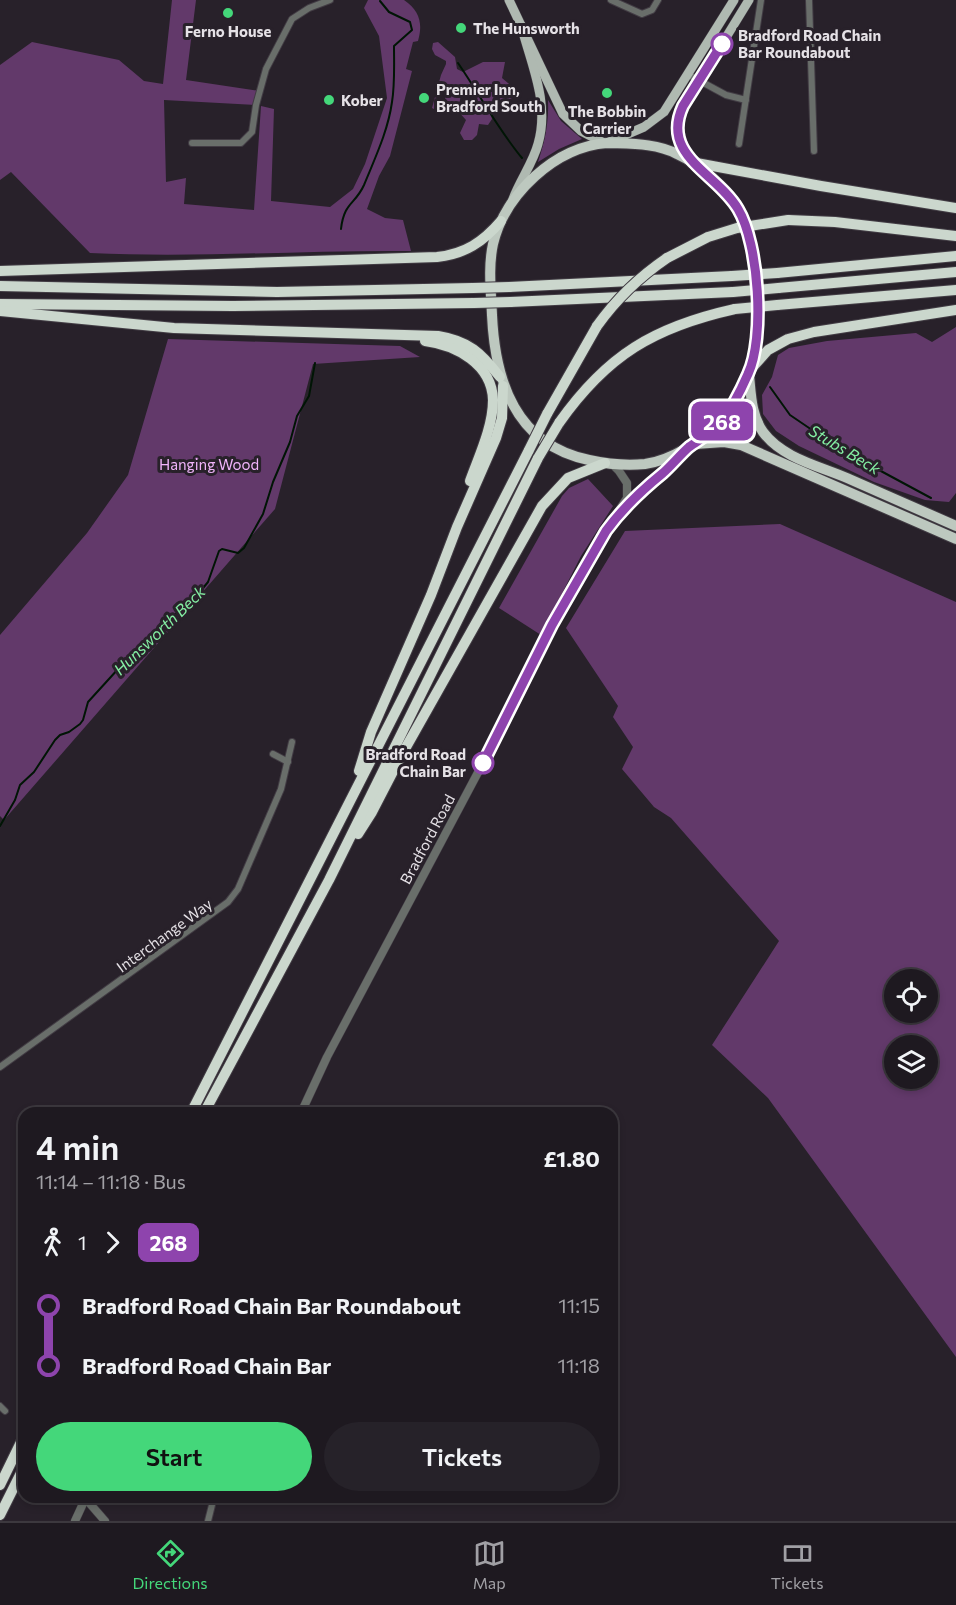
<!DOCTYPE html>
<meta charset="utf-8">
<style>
:root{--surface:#1e1920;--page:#262229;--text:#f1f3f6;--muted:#a1a0a5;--line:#3c383e;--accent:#44d77a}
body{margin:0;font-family:Commissioner,sans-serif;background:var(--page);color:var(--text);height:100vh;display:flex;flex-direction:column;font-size:22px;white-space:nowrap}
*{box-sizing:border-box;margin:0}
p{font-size:20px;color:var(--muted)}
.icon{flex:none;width:33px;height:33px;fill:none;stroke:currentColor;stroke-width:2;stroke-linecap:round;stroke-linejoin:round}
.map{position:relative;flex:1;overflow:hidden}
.drawer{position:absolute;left:18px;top:1107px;width:600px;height:396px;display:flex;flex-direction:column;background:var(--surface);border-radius:18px;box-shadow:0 3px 9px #0003,0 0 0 2px var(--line)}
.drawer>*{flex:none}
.badge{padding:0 12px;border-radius:9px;font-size:21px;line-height:39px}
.fabs{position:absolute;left:884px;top:969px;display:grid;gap:12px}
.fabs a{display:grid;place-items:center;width:54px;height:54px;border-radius:50%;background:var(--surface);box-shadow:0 3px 9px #0003,0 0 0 2px var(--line);font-size:30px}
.map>.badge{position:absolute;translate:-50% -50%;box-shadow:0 0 0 3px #fff}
.legs{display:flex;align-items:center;gap:9px;height:66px;padding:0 18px;font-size:20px}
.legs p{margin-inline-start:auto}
.overview{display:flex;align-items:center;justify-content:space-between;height:102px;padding:0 18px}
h1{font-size:33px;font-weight:600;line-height:45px}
.button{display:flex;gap:12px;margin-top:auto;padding:12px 18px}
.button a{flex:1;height:69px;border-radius:36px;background:var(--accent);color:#111;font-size:24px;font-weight:600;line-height:69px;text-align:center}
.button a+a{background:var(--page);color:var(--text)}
ul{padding:0 18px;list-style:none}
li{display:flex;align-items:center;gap:21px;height:60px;font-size:22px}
li i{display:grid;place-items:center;width:9px;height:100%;margin:0 8px;background:currentColor}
li i::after{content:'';width:15px;height:15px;margin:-8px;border:4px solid;border-radius:50%;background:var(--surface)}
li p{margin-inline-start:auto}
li:first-child i{background:linear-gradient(#0000 50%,currentColor 0)}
li:last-child i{background:linear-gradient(currentColor 50%,#0000 0)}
.tabs{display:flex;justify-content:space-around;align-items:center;height:84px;border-top:2px solid var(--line);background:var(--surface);font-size:16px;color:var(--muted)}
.tabs a{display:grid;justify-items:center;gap:3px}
.tabs .active{color:var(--accent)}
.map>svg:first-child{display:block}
</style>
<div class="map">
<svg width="956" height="1521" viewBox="0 0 956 1521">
<rect width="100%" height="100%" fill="#28212a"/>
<g fill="#62396a" fill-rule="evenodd">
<path d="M172,0h24l-10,80 74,11 -4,14 -92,-5 2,82 20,-4 -2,26 70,6 7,-104 13,3 -3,92 59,6 23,-18 12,-25 22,-66 -8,-62 -15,-28 4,-8h36c16,11 19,24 14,41l-5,1 -7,27 6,2 -22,85 -11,20 -12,33 18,9 18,2 8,31c-107,-1 -214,7 -321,2l-79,-81 -11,8v-115l32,-23 87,18 25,21 19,3z"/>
<path d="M438,42l17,15 2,12 6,3 20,-10h22l-3,16 12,10 -2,10 -9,4 -5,7 -8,1 2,9 -4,6 -9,-1 -2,11 -5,5h-8l-4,-7 6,-13 -9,-10 9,-13 6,-4v-4l-6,4 -7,-3c3,9 1,13 -5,20l-8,-4 -2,-19 -10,22 -2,-1 9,-33 5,-11v-3l-11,-6 -3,-6 1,-6z"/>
<path d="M548,100l13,21 21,18 -23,10 -21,13c7,-21 11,-40 10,-62z"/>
<path d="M956,327v166l-7,9 -24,-2 -51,-18 -75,-36 -23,-15 -13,-17 -1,-19 10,-18 6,-22 11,-7 38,-7 89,-8 16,9z"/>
<path d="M168,339l232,7 20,11 -107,7 -38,145 -271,311 -4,-4v-181l87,-102 41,-58z"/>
<path d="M588,479l25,27 -32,50 -40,79 -42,-27 63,-112 7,-8z"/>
<path d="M780,524l176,78v755l-188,-259 -56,-53 67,-104 -108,-123 -17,-11 -32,-38 11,-22 -20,-30 5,-11 -52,-78 59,-97zM894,980h33v32h-33zM894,1046h33v32h-33z"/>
</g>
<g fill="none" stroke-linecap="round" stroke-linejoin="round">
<g stroke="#001505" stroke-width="2">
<path d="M458,63c22,32 39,65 64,95"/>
<path d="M341,229c3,-27 14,-24 23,-44 11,-27 24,-54 28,-83 3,-18 2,-38 2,-56l18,-16 -2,-8 -21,-10 -9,-11"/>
<path d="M770,387l20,28 50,34 91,49"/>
<path d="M0,826l15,-26 5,-15 14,-13 21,-32 5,-5 9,-3 11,-8 3,-4 5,-18 41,-45 34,-34 27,-19 18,-22 11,-31 3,-2 16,4 6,-5 19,-34 10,-32 17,-40 7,-26 12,-20 6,-33"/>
</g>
<g stroke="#423c44" stroke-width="8">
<g id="minor">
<path d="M611,0l31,14 10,-4 6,-10"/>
<path d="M809,0l5,151"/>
<path d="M689,75l37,20 20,5"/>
<path d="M192,143h49l11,-11 4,-27 10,-36 26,-50 17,-11 21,-8"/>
<path d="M739,144l22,-144"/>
<path d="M273,754l15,8"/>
<path d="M0,1067l228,-165 10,-13 43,-100 11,-47"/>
<path d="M0,1406l5,5"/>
<path d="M208,1521l6,-24"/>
</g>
</g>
<g stroke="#423c44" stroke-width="9">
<g id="tertiary">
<path d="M624,509l59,-55"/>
<path d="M301,1113l26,-56 165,-311 60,-121 54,-94 21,-33v-15l-8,-12 -7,-7"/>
<path d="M85,1498l20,23"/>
<path d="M75,1521l11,-24"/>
</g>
</g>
<g stroke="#423c44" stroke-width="10">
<g id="primary">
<path d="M509,0l54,114 18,17 23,12"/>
<path d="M609,142l35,-15 20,-15 70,-112"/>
<path d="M689,160l-11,-26 1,-20 70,-114"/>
<path d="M513,199c7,-19 20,-36 25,-55 12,-41 -7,-80 -17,-119"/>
</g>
</g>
<g stroke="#423c44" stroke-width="12">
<g id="trunk">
<path d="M607,143c24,1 49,0 70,11 24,11 50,34 63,57 11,22 13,46 15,69 2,22 4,45 1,67 -7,42 -33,82 -71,102 -12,7 -25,13 -40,15 -19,2 -38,0 -56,-4 -73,-15 -94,-78 -97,-145 -1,-23 -4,-48 1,-71 12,-50 62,-97 114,-101z"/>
<path d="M749,375c2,19 2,40 14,57 19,26 56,34 84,46 36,16 73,32 109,48"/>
<path d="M695,444l29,-2 17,3 215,94"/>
</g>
</g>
<g stroke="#423c44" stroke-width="12">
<g id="motorway">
<path d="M691,162l130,24 135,22"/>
<path d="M788,220l47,2 121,14"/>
<path d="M667,258l41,-21"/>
<path d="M0,271l437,-14c28,-3 46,-15 64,-36"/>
<path d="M777,273l179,-17"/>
<path d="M0,286l277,6 196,-4"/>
<path d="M509,287l223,-11"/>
<path d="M778,288l178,-16"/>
<path d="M510,302l223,-10"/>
<path d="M0,304l233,2 241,-3"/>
<path d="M777,305l179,-15"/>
<path d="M0,311l174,17 264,8c31,5 43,17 62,41"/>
<path d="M425,341c31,4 67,23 68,59 0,27 -14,56 -23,81"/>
<path d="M750,370l18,-20 20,-11 26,-7 142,-22"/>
<path d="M547,414l50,-88"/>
<path d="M559,423c48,-68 95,-96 176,-114"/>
<path d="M359,771l12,-39 60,-137 26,-68 39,-89 6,-20 1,-32"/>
<path d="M358,834l14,-22 29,-56 141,-250 26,-28 37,-15"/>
<path d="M191,1113l338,-663"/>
<path d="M204,1113l125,-233 209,-422"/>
<path d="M0,1485l24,-49"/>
<path d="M0,1515l24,-48"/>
</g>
</g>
<use href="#minor" stroke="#696e6a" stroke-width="6"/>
<use href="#tertiary" stroke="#696e6a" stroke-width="8"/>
<use href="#primary" stroke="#afb9b1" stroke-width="9"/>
<use href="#trunk" stroke="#bdc8bf" stroke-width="10"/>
<use href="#motorway" stroke="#cbd7cd" stroke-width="10"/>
<g stroke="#423c44" stroke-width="12" stroke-linecap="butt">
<g id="motorway-bridge">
<path d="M708,237l29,-9 51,-8"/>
<path d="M732,276l45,-3"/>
<path d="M473,288l36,-1"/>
<path d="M733,292l45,-4"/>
<path d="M474,303l36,-1"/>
<path d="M735,309l42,-4"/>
<path d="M597,326c20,-28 42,-49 70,-68"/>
<path d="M529,450l18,-36"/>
<path d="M538,458l21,-35"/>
</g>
</g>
<use href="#motorway-bridge" stroke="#cbd7cd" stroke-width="10"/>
</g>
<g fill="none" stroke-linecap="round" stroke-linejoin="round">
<g stroke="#fff" stroke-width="14">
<path id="line-1" d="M483,763l69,-138 54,-94c16,-22 36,-41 57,-58 9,-8 17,-18 26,-26 11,-8 23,-14 32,-25 11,-14 20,-32 27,-48 17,-36 11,-130 -10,-165 -21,-36 -78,-53 -55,-103l39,-62"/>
</g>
<use href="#line-1" stroke="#8e44ad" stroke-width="9"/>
</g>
<g fill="#44d77a" stroke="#28212a" stroke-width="2">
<circle cx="228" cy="13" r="6"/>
<circle cx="461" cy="28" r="6"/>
<circle cx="607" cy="93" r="6"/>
<circle cx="424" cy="98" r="6"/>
<circle cx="329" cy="100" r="6"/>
</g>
<g fill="#fff" stroke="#8e44ad" stroke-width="3">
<circle cx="722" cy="44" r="10"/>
<circle cx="483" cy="763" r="10"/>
</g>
<g text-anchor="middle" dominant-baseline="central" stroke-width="6" stroke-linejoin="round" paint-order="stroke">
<g font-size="15" font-weight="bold" fill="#e5e1e6" stroke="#28212a" text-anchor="start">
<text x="473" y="28">The Hunsworth</text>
<text x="228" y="31" text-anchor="middle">Ferno House</text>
<text x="436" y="89">Premier Inn,<tspan x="436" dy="17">Bradford South</tspan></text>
<text x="341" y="100">Kober</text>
<text x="607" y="111" text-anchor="middle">The Bobbin<tspan x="607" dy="17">Carrier</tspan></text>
</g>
<g font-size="15" font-weight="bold" fill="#e5e1e6" stroke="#28212a" text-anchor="start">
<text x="738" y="35">Bradford Road Chain<tspan x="738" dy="17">Bar Roundabout</tspan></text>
<text x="466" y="754" text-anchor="end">Bradford Road<tspan x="466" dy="17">Chain Bar</tspan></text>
</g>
<g font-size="15" fill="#f0b4fb" stroke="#28212a">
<text x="209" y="464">Hanging Wood</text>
</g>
<g font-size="15" fill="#e5e1e6" stroke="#28212a">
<text transform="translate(427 839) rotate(-62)">Bradford Road</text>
<text transform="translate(164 935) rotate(-36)">Interchange Way</text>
</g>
<g font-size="16" font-style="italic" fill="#85f0a4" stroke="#28212a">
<text transform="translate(845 449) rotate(31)">Stubs Beck</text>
<text transform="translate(159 630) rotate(-44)">Hunsworth Beck</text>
</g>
</g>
</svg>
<div class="fabs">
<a><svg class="icon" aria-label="locate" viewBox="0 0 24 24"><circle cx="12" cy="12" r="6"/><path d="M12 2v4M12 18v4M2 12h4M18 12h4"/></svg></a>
<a><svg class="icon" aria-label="layers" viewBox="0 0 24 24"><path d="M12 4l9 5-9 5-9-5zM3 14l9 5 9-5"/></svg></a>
</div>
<b class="badge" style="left:722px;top:421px;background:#8e44ad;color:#fff">268</b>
<section class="drawer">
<div class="overview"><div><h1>4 min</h1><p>11:14 – 11:18 · Bus</p></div><b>£1.80</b></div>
<div class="legs"><svg class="icon" aria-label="walk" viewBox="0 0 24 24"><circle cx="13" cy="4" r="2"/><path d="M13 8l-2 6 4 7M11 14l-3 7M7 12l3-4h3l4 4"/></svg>1<svg class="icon" aria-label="forward" viewBox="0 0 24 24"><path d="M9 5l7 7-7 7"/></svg><b class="badge" style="background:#8e44ad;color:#fff">268</b></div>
<ul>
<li><i style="color:#8e44ad"></i><b>Bradford Road Chain Bar Roundabout</b><p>11:15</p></li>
<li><i style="color:#8e44ad"></i><b>Bradford Road Chain Bar</b><p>11:18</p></li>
</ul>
<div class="button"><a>Start</a><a>Tickets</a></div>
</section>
</div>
<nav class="tabs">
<a class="active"><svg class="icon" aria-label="directions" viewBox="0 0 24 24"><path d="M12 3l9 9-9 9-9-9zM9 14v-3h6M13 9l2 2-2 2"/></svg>Directions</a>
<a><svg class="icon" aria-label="map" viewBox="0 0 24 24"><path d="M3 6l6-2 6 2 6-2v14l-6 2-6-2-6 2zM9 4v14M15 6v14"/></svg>Map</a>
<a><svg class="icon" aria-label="tickets" viewBox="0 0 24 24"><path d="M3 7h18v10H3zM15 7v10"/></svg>Tickets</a>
</nav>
